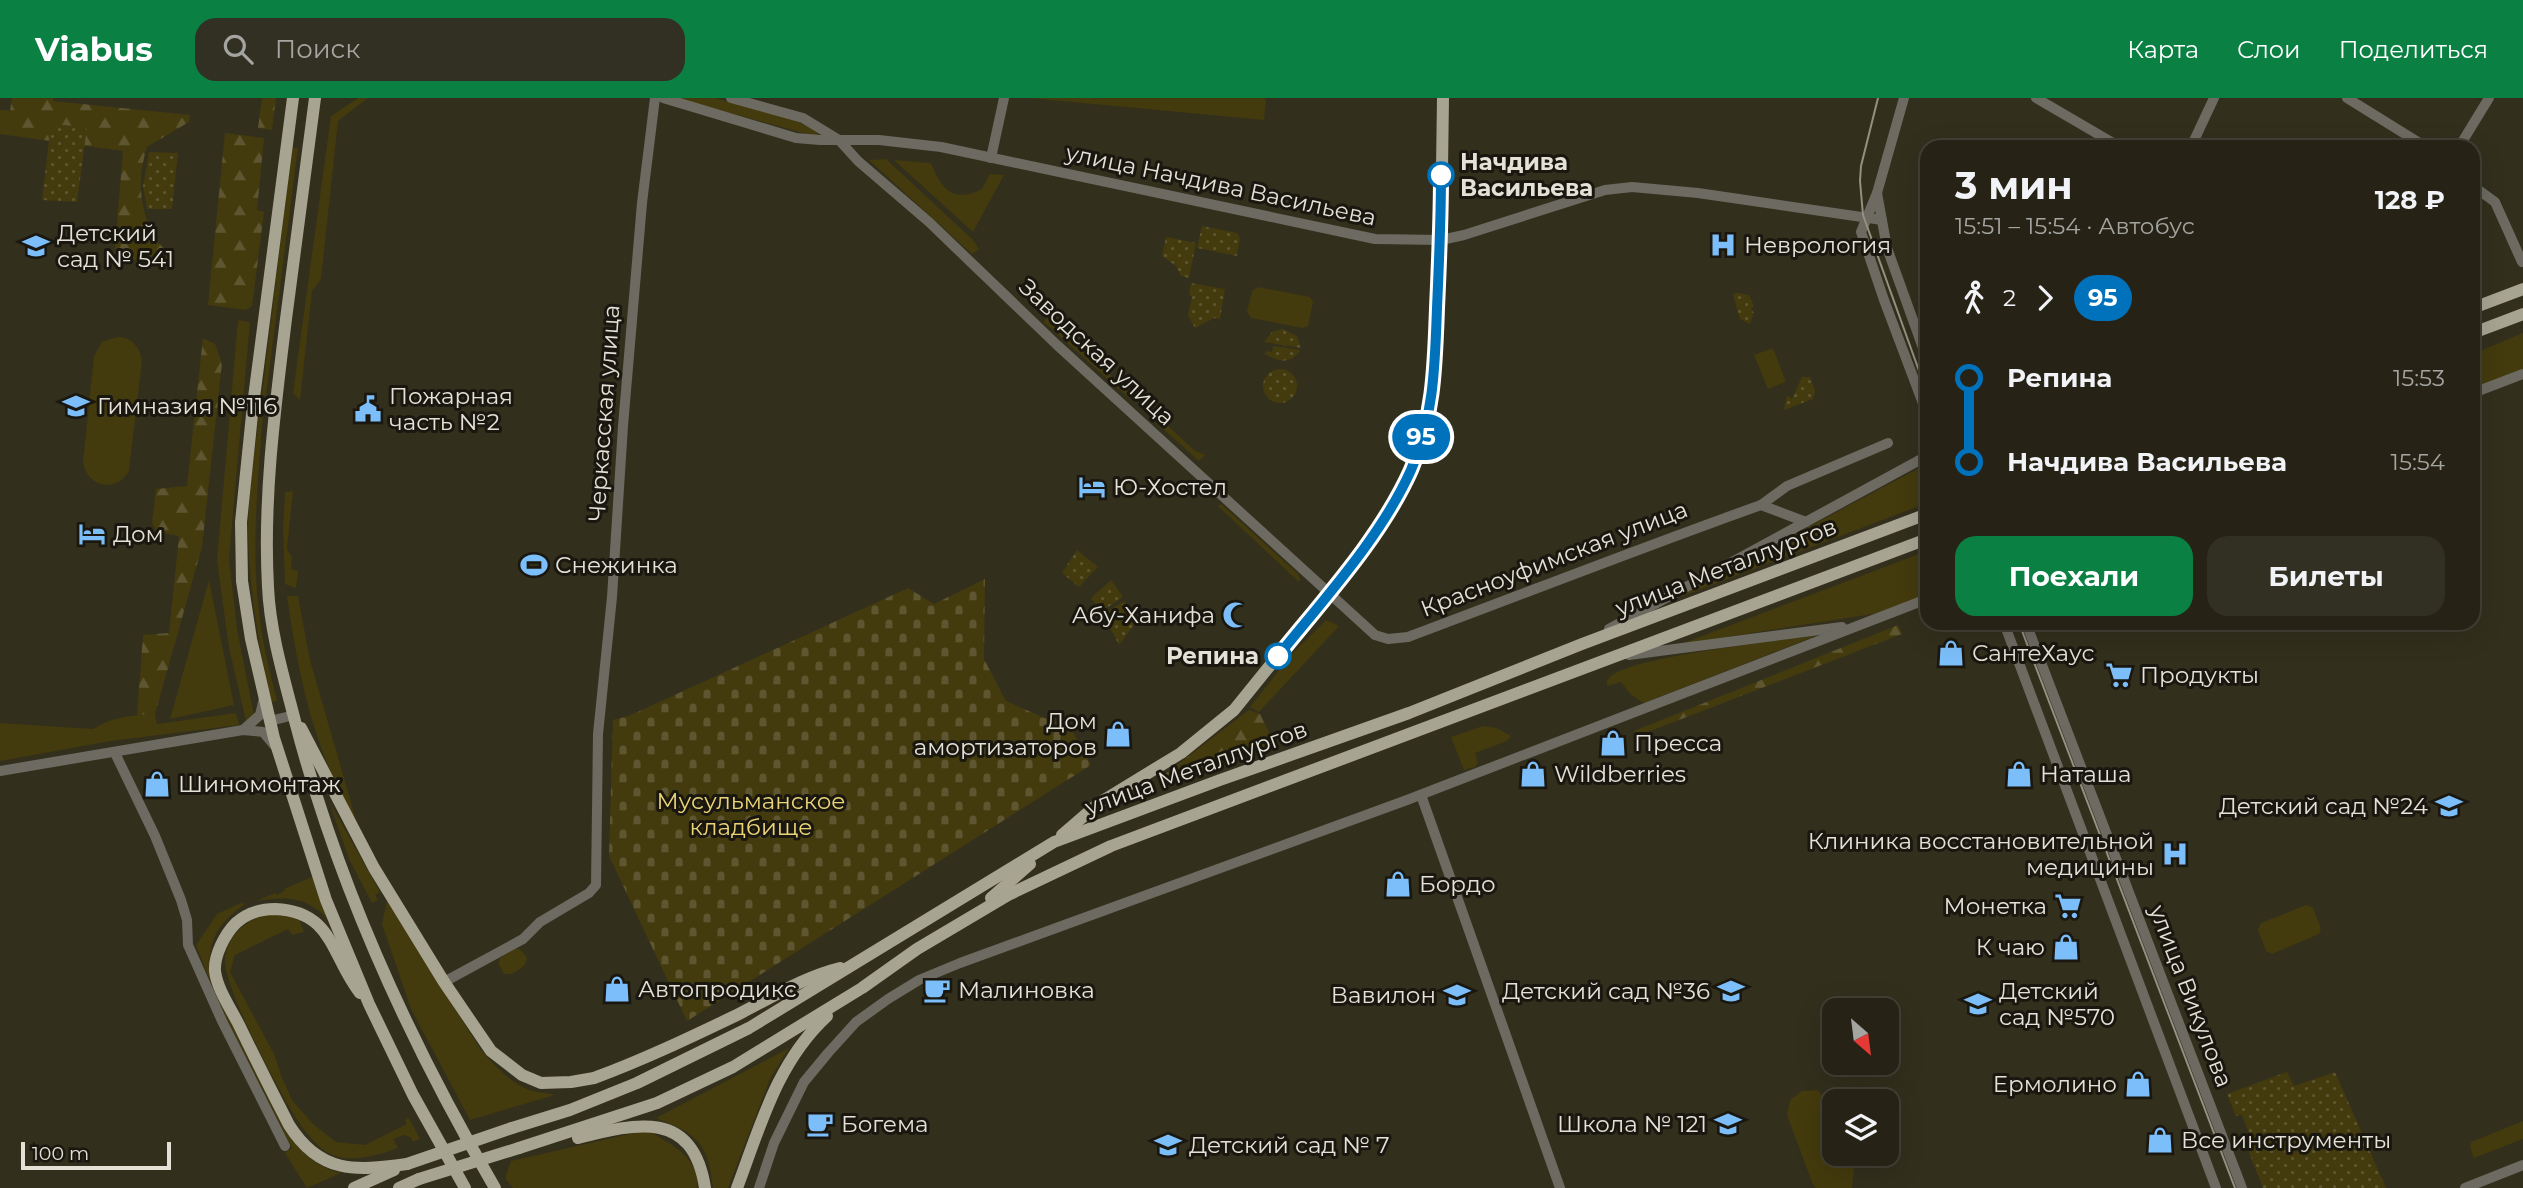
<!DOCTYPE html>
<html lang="ru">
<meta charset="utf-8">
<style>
:root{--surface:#262316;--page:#322f23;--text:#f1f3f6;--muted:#a4a4a1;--line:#424035;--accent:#0b8043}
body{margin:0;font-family:Montserrat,sans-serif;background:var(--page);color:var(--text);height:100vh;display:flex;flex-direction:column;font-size:26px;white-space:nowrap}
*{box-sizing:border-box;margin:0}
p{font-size:23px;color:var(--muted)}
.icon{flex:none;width:38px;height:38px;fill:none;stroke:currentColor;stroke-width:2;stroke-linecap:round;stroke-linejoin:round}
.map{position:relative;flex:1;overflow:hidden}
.panel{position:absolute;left:1920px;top:42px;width:560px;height:490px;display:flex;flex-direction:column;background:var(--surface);border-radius:21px;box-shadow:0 7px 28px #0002,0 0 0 2px var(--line)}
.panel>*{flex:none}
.badge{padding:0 14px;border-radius:23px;font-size:24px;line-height:46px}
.needle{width:46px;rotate:152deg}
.controls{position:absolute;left:1822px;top:900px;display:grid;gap:14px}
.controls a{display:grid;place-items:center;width:77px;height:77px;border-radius:14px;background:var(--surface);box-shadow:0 7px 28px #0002,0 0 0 2px var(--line);font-size:35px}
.scale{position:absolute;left:21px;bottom:18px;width:150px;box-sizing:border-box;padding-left:7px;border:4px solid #e4e1d6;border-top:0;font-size:19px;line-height:24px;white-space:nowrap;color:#e4e1d6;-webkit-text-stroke:5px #19170f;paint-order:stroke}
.map>.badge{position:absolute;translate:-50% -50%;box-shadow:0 0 0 4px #fff}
.legs{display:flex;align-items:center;gap:10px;height:77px;padding:0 35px;font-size:23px}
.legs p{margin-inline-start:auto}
.head{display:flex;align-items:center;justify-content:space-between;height:119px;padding:0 35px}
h1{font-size:38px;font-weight:700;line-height:52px}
.action{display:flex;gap:14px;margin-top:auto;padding:14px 35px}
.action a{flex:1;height:80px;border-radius:21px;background:var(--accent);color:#fff;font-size:28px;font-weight:700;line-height:80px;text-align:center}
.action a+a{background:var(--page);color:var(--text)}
ul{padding:0 35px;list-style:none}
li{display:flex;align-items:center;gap:24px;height:84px;font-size:26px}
li i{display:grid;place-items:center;width:10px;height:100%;margin:0 9px;background:currentColor}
li i::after{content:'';width:18px;height:18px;margin:-9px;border:5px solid;border-radius:50%;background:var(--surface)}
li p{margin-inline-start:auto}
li:first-child i{background:linear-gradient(#0000 50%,currentColor 0)}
li:last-child i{background:linear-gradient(currentColor 50%,#0000 0)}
header{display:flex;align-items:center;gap:42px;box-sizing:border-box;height:98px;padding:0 35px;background:var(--accent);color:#fff}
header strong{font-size:33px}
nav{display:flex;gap:38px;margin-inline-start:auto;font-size:24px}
.search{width:490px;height:63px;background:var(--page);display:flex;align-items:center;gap:18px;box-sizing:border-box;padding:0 24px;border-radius:21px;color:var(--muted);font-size:26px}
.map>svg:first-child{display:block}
</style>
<header>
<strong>Viabus</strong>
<div class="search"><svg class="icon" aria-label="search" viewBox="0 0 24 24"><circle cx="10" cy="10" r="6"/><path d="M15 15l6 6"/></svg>Поиск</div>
<nav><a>Карта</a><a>Слои</a><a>Поделиться</a></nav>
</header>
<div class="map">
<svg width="2523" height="1090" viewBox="0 0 2523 1090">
<defs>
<pattern id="forest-firs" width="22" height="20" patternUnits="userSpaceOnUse" patternTransform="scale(1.75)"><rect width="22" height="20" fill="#433a0d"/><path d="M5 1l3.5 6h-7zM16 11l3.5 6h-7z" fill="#5e5630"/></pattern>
<pattern id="cemetery-stones" width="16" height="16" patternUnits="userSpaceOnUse" patternTransform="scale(1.75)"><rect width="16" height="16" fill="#433a0d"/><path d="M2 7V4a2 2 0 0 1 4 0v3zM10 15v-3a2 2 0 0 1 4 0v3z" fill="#5e5630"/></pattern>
<pattern id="park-dots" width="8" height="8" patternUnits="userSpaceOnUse" patternTransform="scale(1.75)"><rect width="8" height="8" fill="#433a0d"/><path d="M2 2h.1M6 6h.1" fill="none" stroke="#5e5630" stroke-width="1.8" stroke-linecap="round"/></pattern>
</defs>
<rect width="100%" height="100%" fill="#332f1d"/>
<g fill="#433a0d">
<path d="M358,0h10l-30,23 -17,158 -9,12 -12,109 -7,-7 38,-277z"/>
<path d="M674,0h41l71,18 24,11 12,11z"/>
<path d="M1030,0h232l4,1 -2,21z"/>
<path d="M292,49l6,1 -32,248 -4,-1z"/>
<path d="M886,61l87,81 6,9 -7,5 -103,-94z"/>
<path d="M894,62l37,3c10,26 23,41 51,26l8,-15 14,1 -31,57z"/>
<path d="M1258,189l52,10 3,5 -5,24 -6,2 -51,-10 -4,-7 5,-20z"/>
<path d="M1048,219l84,78 -3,3 -85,-76z"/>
<path d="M238,222l12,2 -21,236 8,71 17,86 -8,6 -17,-73 -12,-88z"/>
<path d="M2523,235v37l-50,19v-35z"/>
<path d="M117,239c14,0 22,8 25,23l-13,111c-13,22 -41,17 -46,-8l11,-107 8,-14z"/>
<path d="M1773,250l13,34 -18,7 -14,-34z"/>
<path d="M1154,315l40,37 11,5 -6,6 -50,-45z"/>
<path d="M259,316h4c-5,66 -12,132 -4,198 3,30 11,60 18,89l-6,1c-12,-56 -22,-112 -23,-170 0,-39 7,-79 11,-118z"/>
<path d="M1927,366v39l-262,100z"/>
<path d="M293,393l-6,58 5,8 -1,12 7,2 -2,17 -11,-4 -2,-55 2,-37z"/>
<path d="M1221,406l77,70 2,5 -1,3 -81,-76z"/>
<path d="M1927,453v44l-54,19 -192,30z"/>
<path d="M209,482l25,125 -64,14z"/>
<path d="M287,498h11l12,64 46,160c-42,-67 -58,-147 -69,-224z"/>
<path d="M1326,522l13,6 -80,86 -9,-5 42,-53z"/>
<path d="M1818,537l-174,68 -13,-8 -10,-13 -14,4c0,-5 -1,-5 3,-9 21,-21 171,-36 208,-42z"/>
<path d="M236,615l3,12 -128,16 -111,20v-38l93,6c18,-12 40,-14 62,-15l2,10z"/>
<path d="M1483,628l14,2 14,8 -4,5 -32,12 3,10 -3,4 -11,3 -13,-33z"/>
<path d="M329,703l51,91 -5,3 3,5 -6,3 -23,-44z"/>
<path d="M314,778l16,45c-24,-25 -42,-25 -74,-20l19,-8 2,2 8,-4 -1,-2z"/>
<path d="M387,803l94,149c13,15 32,36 52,41 8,2 15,2 22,4l-85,25 -59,-111 -29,-85z"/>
<path d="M241,805l4,1c-30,22 -40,40 -33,78l84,162c14,15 24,24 45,29l-34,15 -22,-35 7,-5 -75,-149 -21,-54 21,-31z"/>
<path d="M2306,807l7,3 8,20 -2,6 -47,20 -6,-3 -8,-21 3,-7z"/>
<path d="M272,815l27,5 5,14 -12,3 -4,-6 -53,26 -5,17 44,82 7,21 11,25 21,24 23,18 29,3 42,-21 -2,-4 4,-2 11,21 -7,3 -3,-5 -6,-2 -11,4 5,9c-20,7 -47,16 -68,6 -13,-7 -22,-19 -30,-30 -17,-24 -79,-141 -75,-166 3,-25 24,-40 47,-45z"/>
<path d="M514,851h6l7,9 -1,5c-6,7 -13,12 -22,11l-6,-11 2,-5z"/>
<path d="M789,950l-19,31 -42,109h-15c-5,-46 -16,-54 -57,-70z"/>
<path d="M1817,992c22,19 17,37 17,63h14l6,17 -2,18h-36l-3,-3 -26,-70 3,-15 12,-9z"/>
<path d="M2523,1023v18l-49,19 -4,-11 1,-5z"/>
<path d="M647,1032c23,14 53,26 50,58h-184l-8,-10 6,-17z"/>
</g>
<g fill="url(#forest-firs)">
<path d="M12,0h41v3l137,14 -1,7 -42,25c-10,30 -8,63 8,91 7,11 14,12 19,26l-60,-6 9,-107 -123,-17v-24l10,1z"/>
<path d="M262,0h14l-4,32 -14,-2z"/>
<path d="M225,35l39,5 -7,72 7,2 -12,94 -6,4 -38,-5z"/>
<path d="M203,240l12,6 7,19 -20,184 -47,167 -18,1 6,-80 26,-2 10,-97 -22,-4 -5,-9 4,-34 31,-3z"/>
<path d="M1898,527l4,9 -267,103 -1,-6z"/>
<path d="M1249,612l11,4 15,31 -96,36 -19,-3z"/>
</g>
<path fill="url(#cemetery-stones)" d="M985,481l-1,80 22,42 48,21 14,1 23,42 -404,256 -78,-165 4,-136 18,-5 277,-127 26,16z"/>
<g fill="url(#park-dots)">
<path d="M51,26l36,3 -10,75 -35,-2z"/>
<path d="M149,54l29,1 -6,56h-25l-4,-23z"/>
<path d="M1202,128l35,7 3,5 -3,18 -40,-8z"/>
<path d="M1166,139l30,6 -7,35 -8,-2 -5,-10 -14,-10z"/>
<path d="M1191,185l34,6 -5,30 -6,-1 -19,10 -7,-13 4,-19 -3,-1z"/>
<path d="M1737,195l12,2 5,11 -3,3 3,4 -4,11 -10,-5 -7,-24z"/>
<path d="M1283,231l14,7 4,12 -37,-6 8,-10z"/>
<path d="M1273,248l27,4c-9,15 -22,12 -35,4l1,-3 6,1z"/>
<circle cx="1280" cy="288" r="17"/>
<path d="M1802,279h8l5,14 -2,8 -29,11 3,-15 5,4z"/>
<path d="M1077,452l21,17 -19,20 -17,-14z"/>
<path d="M1111,482l12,17 -22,15 -10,-14z"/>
<path d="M1124,503l12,21 -17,23 -16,-31z"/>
<path d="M2287,974l7,14 41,-14 51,116h-123l-15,-38 6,-4 -12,-31 -6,1 -9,-22z"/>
</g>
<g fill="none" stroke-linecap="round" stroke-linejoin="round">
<g stroke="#6c6a61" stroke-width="10">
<path d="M663,0l133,40 24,2h59l62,7 434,92 66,1 23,-5 141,-45 27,-3 66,6 184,27"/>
<path d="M731,0l72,20 36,22 19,21 71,61 128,123 318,290 13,4 20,-2c118,-44 235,-90 353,-132l45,17"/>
<path d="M1904,0l-27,95 -16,39 23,68 43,114"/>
<path d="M2036,0l84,49"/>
<path d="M2347,0l79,49"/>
<path d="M2191,49l23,-49"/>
<path d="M2459,49l30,-49"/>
<path d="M991,60l13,-60"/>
<path d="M2473,88l22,16 27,60"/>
<path d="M1877,95l10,55 40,111"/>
<path d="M2473,295l50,-19"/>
<path d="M1761,407l26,-19 101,-43"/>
<path d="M2004,525l212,565"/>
<path d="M2026,525l216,565"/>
<path d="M1609,531l318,-173"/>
<path d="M1629,557l213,-28"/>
<path d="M270,623l24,-6"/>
<path d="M243,632l17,-15 4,-17"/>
<path d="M115,655l40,83 26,64 6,20 1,25 34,76 63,125"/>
<path d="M0,673l243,-41 20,2 11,13"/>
<path d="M1421,697l139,393"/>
<path d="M444,884l79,-43 17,-17 49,-29 7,-8 2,-151 14,-137 11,-171 19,-223 13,-105"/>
<path d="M759,1090l15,-45 30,-61 24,-29 28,-31 32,-23 31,-19 41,-17 447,-163 520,-201"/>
<path d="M2465,1090l58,-23"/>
</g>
<g stroke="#a8a492" stroke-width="12">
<path d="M293,0l-40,307 -12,117 1,59 9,58 23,99 52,162 43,104 44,91 52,93"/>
<path d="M315,0c-10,74 -19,147 -29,221 -11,89 -23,179 -18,268 2,45 16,91 27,134 43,165 114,320 200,467"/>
<path d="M2473,210l50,-19"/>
<path d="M2473,235l50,-19"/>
<path d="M301,630l73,140 70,114 47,69 31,24 19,8 30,-1 23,-4c49,-18 97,-41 143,-63 34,-17 66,-38 103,-47"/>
<path d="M1062,737l37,-32 82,-50 53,-43 114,-141 34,-48 29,-51 18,-56 5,-28 7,-146 2,-142"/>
<path d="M991,800l39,-34"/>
<path d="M360,895c-29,-37 -27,-82 -85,-84 -15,0 -28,4 -39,14 -11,11 -22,32 -21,48 2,18 16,38 24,54 16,33 33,67 50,100 31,49 66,46 118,39"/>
<path d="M512,1030l58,-18 67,-27 112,-55 305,-186 166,-62 189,-67 173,-69 345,-130"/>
<path d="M578,1040c58,-15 115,-29 127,50"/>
<path d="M519,1050l138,-45 76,-36 129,-79 55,-39 91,-54 103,-49 816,-307"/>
<path d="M354,1090l40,-18"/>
<path d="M399,1090l20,-9"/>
<path d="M737,1090c23,-61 40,-126 90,-172"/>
</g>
<g stroke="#949183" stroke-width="2">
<path d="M1878,0l-17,68 -1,15 3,34 64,178"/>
<path d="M2019,525l216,565"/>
</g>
<g stroke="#a8a492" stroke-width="12">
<path d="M407,1066l105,-36"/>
<path d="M419,1081l100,-31"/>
</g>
</g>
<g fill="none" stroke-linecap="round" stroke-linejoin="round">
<g stroke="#fff" stroke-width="16">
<path id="line-1" d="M1278,558c46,-57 103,-119 133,-186 23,-52 24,-106 26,-162 2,-44 4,-88 4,-133"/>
</g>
<use href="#line-1" stroke="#0072bc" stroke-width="10"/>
</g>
<defs>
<g id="hospital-bare" transform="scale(2.1)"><path d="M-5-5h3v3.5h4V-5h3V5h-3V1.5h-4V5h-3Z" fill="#7cbef9" stroke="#19170f" stroke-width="2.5" paint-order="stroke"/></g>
<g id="school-bare" transform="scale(2.1)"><path d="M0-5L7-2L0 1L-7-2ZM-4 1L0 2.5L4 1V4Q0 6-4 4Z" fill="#7cbef9" stroke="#19170f" stroke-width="2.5" paint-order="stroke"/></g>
<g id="civic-bare" transform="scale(2.1)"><path d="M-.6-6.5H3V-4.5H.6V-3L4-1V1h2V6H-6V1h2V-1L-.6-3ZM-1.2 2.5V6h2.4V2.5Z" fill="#7cbef9" stroke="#19170f" stroke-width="2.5" paint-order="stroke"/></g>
<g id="hotel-bare" transform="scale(2.1)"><path d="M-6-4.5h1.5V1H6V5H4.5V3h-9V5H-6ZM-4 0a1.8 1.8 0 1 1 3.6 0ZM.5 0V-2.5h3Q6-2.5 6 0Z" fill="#7cbef9" stroke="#19170f" stroke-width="2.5" paint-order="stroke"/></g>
<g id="stadium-bare" transform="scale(2.1)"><path d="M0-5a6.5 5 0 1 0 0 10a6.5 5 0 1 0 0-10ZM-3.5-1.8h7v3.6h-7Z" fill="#7cbef9" stroke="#19170f" stroke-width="2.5" paint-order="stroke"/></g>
<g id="mosque-bare" transform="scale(2.1)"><path d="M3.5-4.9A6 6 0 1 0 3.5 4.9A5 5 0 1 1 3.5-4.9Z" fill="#7cbef9" stroke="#19170f" stroke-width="2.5" paint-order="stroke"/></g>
<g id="shop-bare" transform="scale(2.1)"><path d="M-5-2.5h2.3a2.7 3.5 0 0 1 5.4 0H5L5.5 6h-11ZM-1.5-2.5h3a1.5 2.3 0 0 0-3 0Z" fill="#7cbef9" stroke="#19170f" stroke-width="2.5" paint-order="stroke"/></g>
<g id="supermarket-bare" transform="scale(2.1)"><path d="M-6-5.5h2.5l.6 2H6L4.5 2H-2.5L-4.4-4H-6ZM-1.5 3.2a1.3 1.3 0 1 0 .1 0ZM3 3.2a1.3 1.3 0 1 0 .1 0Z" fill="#7cbef9" stroke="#19170f" stroke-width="2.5" paint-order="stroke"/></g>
<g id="cafe-bare" transform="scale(2.1)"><path d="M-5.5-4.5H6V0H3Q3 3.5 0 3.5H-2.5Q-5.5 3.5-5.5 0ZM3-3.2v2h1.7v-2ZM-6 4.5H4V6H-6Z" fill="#7cbef9" stroke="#19170f" stroke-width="2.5" paint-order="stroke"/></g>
</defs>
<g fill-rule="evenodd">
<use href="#hospital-bare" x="1723" y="147"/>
<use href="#school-bare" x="36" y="148"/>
<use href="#school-bare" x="76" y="308"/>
<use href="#civic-bare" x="368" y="311"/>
<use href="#hotel-bare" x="1092" y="389"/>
<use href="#hotel-bare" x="92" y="436"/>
<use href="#stadium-bare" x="534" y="467"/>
<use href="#mosque-bare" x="1236" y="517"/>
<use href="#shop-bare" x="1951" y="555"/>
<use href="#supermarket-bare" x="2119" y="577"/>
<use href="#shop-bare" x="1118" y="636"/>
<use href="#shop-bare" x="1613" y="645"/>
<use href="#shop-bare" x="1533" y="676"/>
<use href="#shop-bare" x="2019" y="676"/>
<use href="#shop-bare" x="157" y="686"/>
<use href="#school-bare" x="2449" y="708"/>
<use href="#hospital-bare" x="2175" y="756"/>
<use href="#shop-bare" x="1398" y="786"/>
<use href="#supermarket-bare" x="2068" y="808"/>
<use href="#shop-bare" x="2066" y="849"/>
<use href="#shop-bare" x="617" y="891"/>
<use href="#cafe-bare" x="937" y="892"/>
<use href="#school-bare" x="1731" y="893"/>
<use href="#school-bare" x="1457" y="897"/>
<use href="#school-bare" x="1978" y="906"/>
<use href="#shop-bare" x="2138" y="986"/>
<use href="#cafe-bare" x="820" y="1026"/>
<use href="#school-bare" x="1728" y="1026"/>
<use href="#shop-bare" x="2160" y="1042"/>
<use href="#school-bare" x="1168" y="1047"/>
</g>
<g fill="#fff" stroke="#0072bc" stroke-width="3.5">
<circle cx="1441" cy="77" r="12"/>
<circle cx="1278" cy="558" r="12"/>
</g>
<g text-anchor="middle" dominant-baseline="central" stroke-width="6" stroke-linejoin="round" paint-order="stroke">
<g font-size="23" font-weight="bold" fill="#e4e1d6" stroke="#19170f" text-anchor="start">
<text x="1460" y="64">Начдива<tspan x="1460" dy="26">Васильева</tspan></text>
<text x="1259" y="558" text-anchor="end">Репина</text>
</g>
<g font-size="23" fill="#e4e1d6" stroke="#19170f">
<text transform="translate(1221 87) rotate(12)">улица Начдива Васильева</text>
<text transform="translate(1097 254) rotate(43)">Заводская улица</text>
<text transform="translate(604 315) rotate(-86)">Черкасская улица</text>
<text transform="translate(1554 461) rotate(-21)">Красноуфимская улица</text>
<text transform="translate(1726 469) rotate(-21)">улица Металлургов</text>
<text transform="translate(1196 670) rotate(-20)">улица Металлургов</text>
<text transform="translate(2191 898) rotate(69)">улица Викулова</text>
</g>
<g font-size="23" fill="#e4e1d6" stroke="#19170f" text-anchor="start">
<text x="57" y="135">Детский<tspan x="57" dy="26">сад № 541</tspan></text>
<text x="1744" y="147">Неврология</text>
<text x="389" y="298">Пожарная<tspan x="389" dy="26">часть №2</tspan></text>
<text x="97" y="308">Гимназия №116</text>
<text x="1113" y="389">Ю-Хостел</text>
<text x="113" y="436">Дом</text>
<text x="555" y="467">Снежинка</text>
<text x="1215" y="517" text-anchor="end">Абу-Ханифа</text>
<text x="1972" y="555">СантеХаус</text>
<text x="2140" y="577">Продукты</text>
<text x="1097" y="623" text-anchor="end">Дом<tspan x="1097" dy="26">амортизаторов</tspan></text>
<text x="1634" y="645">Пресса</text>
<text x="1554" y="676">Wildberries</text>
<text x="2040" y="676">Наташа</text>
<text x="178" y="686">Шиномонтаж</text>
<text x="2428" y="708" text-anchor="end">Детский сад №24</text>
<text x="2154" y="743" text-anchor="end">Клиника восстановительной<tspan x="2154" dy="26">медицины</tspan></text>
<text x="1419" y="786">Бордо</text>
<text x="2047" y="808" text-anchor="end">Монетка</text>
<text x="2045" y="849" text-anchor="end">К чаю</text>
<text x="638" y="891">Автопродикс</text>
<text x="958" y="892">Малиновка</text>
<text x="1710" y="893" text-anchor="end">Детский сад №36</text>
<text x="1999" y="893">Детский<tspan x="1999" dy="26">сад №570</tspan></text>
<text x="1436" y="897" text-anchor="end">Вавилон</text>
<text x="2117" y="986" text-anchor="end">Ермолино</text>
<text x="841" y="1026">Богема</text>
<text x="1707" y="1026" text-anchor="end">Школа № 121</text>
<text x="2181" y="1042">Все инструменты</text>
<text x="1189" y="1047">Детский сад № 7</text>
</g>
<g font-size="23" fill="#ead476" stroke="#19170f">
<text x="751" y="703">Мусульманское<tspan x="751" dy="26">кладбище</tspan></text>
</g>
</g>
</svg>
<div class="controls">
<a><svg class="needle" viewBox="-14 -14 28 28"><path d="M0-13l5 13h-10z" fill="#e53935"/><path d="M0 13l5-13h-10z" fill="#a4a4a1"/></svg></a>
<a><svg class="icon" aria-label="layers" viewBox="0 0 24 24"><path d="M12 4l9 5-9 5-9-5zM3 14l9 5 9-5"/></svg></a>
</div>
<div class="scale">100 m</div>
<b class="badge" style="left:1421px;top:339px;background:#0072bc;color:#fff">95</b>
<section class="panel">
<div class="head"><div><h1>3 мин</h1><p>15:51 – 15:54 · Автобус</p></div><b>128 ₽</b></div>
<div class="legs"><svg class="icon" aria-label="walk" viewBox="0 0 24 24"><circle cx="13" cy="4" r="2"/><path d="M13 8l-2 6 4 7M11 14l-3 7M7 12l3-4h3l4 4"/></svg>2<svg class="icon" aria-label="forward" viewBox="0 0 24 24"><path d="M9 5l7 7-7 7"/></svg><b class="badge" style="background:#0072bc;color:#fff">95</b></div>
<ul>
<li><i style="color:#0072bc"></i><b>Репина</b><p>15:53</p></li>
<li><i style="color:#0072bc"></i><b>Начдива Васильева</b><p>15:54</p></li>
</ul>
<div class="action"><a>Поехали</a><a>Билеты</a></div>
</section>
</div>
